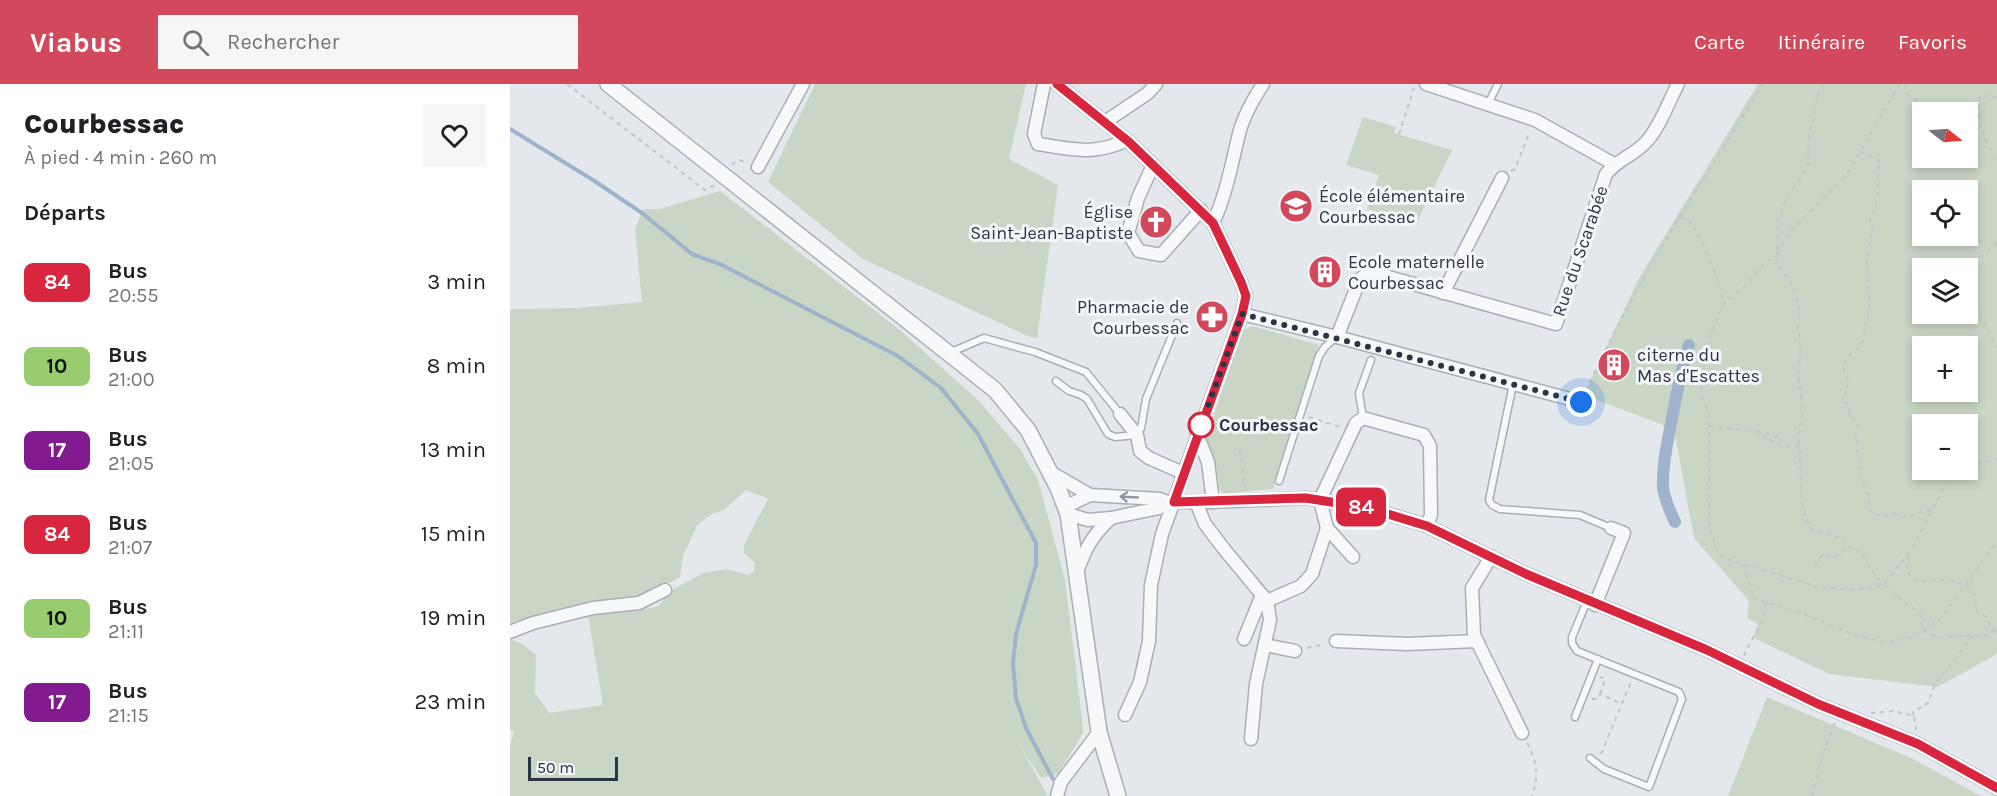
<!DOCTYPE html>
<html lang="fr">
<meta charset="utf-8">
<style>
:root{--surface:#fff;--page:#f6f6f6;--text:#202124;--muted:#757577;--accent:#d1495b}
body{margin:0;font-family:Karla,sans-serif;background:var(--page);color:var(--text);height:100vh;display:flex;flex-direction:column;font-size:22px;white-space:nowrap}
*{box-sizing:border-box;margin:0}
p{font-size:20px;color:var(--muted)}
.icon{flex:none;width:33px;height:33px;fill:none;stroke:currentColor;stroke-width:2;stroke-linecap:round;stroke-linejoin:round}
.map{position:relative;flex:1;overflow:hidden}
.sheet{display:flex;flex-direction:column;background:var(--surface);width:510px}
.sheet>*{flex:none}
.badge{padding:0 12px;border-radius:9px;font-size:21px;line-height:39px}
.needle{width:39px;rotate:107deg}
.buttons{position:absolute;left:1402px;top:18px;display:grid;gap:12px}
.buttons a{display:grid;place-items:center;width:66px;height:66px;border-radius:0px;background:var(--surface);box-shadow:0 3px 9px #0003;font-size:30px}
.scale{position:absolute;left:18px;bottom:15px;width:90px;box-sizing:border-box;padding-left:6px;border:3px solid #2b3445;border-top:0;font-size:16px;line-height:21px;white-space:nowrap;color:#2b3445;-webkit-text-stroke:4px #f4f6f9;paint-order:stroke}
.you{position:absolute;width:30px;height:30px;margin:-15px;border:4px solid #fff;border-radius:50%;background:#1a73e8;box-shadow:0 0 0 9px #1a73e833}
.map>.badge{position:absolute;translate:-50% -50%;box-shadow:0 0 0 3px #fff}
h2{padding:0 24px;font-size:22px;line-height:54px}
.round{display:grid;place-items:center;flex:none;width:63px;height:63px;border-radius:0px;background:var(--page)}
.headline{display:flex;align-items:center;justify-content:space-between;height:102px;padding:0 24px}
h1{font-size:28px;font-weight:800;line-height:45px}
ul{padding:0;list-style:none}
li{display:flex;align-items:center;gap:18px;height:84px;padding:0 24px}
li div{flex:1}
li b{display:block;font-size:22px}
li em{font-style:normal}
li .badge{min-width:66px;font-weight:700;text-align:center}
header{display:flex;align-items:center;gap:36px;box-sizing:border-box;height:84px;padding:0 30px;background:var(--accent);color:#fff}
header strong{font-size:28px}
nav{display:flex;gap:33px;margin-inline-start:auto;font-size:21px}
.search{width:420px;height:54px;background:var(--page);display:flex;align-items:center;gap:15px;box-sizing:border-box;padding:0 21px;border-radius:0px;color:var(--muted);font-size:22px}
main{display:flex;flex:1;min-height:0}
.map>svg:first-child{display:block}
</style>
<header>
<strong>Viabus</strong>
<div class="search"><svg class="icon" aria-label="search" viewBox="0 0 24 24"><circle cx="10" cy="10" r="6"/><path d="M15 15l6 6"/></svg>Rechercher</div>
<nav><a>Carte</a><a>Itinéraire</a><a>Favoris</a></nav>
</header>
<main>
<section class="sheet">
<div class="headline"><div><h1>Courbessac</h1><p>À pied · 4 min · 260 m</p></div><a class="round"><svg class="icon" aria-label="heart" viewBox="0 0 24 24"><path d="M12 20l-8-8c-3-5 5-10 8-4 3-6 11-1 8 4z"/></svg></a></div>
<h2>Départs</h2>
<ul>
<li><span class="badge" style="background:#d7263d;color:#fff">84</span><div><b>Bus</b><p>20:55</p></div><em>3 min</em></li>
<li><span class="badge" style="background:#97cd6e;color:#111">10</span><div><b>Bus</b><p>21:00</p></div><em>8 min</em></li>
<li><span class="badge" style="background:#821b8f;color:#fff">17</span><div><b>Bus</b><p>21:05</p></div><em>13 min</em></li>
<li><span class="badge" style="background:#d7263d;color:#fff">84</span><div><b>Bus</b><p>21:07</p></div><em>15 min</em></li>
<li><span class="badge" style="background:#97cd6e;color:#111">10</span><div><b>Bus</b><p>21:11</p></div><em>19 min</em></li>
<li><span class="badge" style="background:#821b8f;color:#fff">17</span><div><b>Bus</b><p>21:15</p></div><em>23 min</em></li>
</ul>
</section>
<div class="map">
<svg width="1487" height="712" viewBox="0 0 1487 712">
<rect width="100%" height="100%" fill="#e4e7ec"/>
<g fill="#c9d6c5" fill-rule="evenodd">
<path d="M305,0h211l-17,75 49,26 -21,153 -7,-1 -167,-78 -95,-77z"/>
<path d="M1248,0h239v570l-59,33 -109,-13 -75,-36 4,-14 -11,-6 2,-17 -55,-63 -20,-109 -90,-34 55,-117zM1413,28h45v46h-45zM1413,106h45v46h-45zM1413,184h45v46h-45zM1413,262h45v46h-45zM1413,340h45v46h-45z"/>
<path d="M853,33l33,10 -2,6 58,17 -36,74 -49,-15 12,-34 -33,-10z"/>
<path d="M210,107l181,140 78,70 41,48 18,31 27,100 17,139 1,14 -25,41 -17,4 -21,-32 28,50h-538v-49l4,-16 -4,-1v-91l13,5 13,11 -1,38 14,20 54,-8 -15,-90c24,-4 48,-3 71,-9l8,-13 36,-20 24,-4 22,6 5,-4 1,-8 -11,-10v-8l24,-46 -22,-9 -22,20 -12,4 -15,11 -14,31 -3,21 -41,22 -129,29v-317l3,-2 64,-1 65,-6 -7,-73 8,-20h17z"/>
<path d="M742,242l67,19 -46,144 -49,5 -4,-4 -5,-28 -4,-1 -5,-22 35,-102 3,-7z"/>
<path d="M1257,613l144,61 70,38h-253z"/>
</g>
<g fill="none" stroke-linecap="round" stroke-linejoin="round">
<path stroke="#9fb4cc" stroke-width="4" d="M0,45l83,51 49,33 50,41 30,11 176,91 43,32 37,46 58,109v22l-20,69 -3,29 3,36 11,31 26,49"/>
<path stroke="#9fb4cc" stroke-width="12" d="M1165,438c-5,-11 -11,-23 -12,-35 -1,-23 5,-47 9,-69 5,-25 9,-49 17,-73"/>
<g stroke="#a9aeb7" stroke-width="9">
<g id="service">
<path d="M978,20l10,-20"/>
<path d="M439,269l35,-15 51,14 51,20 34,42"/>
<path d="M546,297l13,10 12,4 6,4 21,35 7,3 22,-2 4,-7 5,-29 31,-76"/>
<path d="M1003,300l-24,116 3,5 8,4 80,6 31,13"/>
<path d="M853,334l-4,-25 12,-33"/>
<path d="M769,397l40,-125 6,-9 11,-10"/>
<path d="M1077,517l-15,36v6l5,8 102,41 3,7 -33,88 -45,-18 -14,-11"/>
<path d="M1065,633l23,-58"/>
</g>
</g>
<g stroke="#a9aeb7" stroke-width="15">
<g id="minor">
<path d="M534,0l-10,50 4,10c33,5 56,12 89,-4"/>
<path d="M547,0l72,58 84,81 28,59 5,14 -4,18 -80,220 -11,51 -2,56 -9,41 -15,33"/>
<path d="M916,0l109,36 79,44"/>
<path d="M595,38l43,-29 8,-9"/>
<path d="M643,81l-15,33 -10,35 11,18 22,4 40,-45"/>
<path d="M248,83l45,-83"/>
<path d="M703,139c14,-30 19,-62 27,-93 5,-17 14,-32 23,-46"/>
<path d="M933,209l59,-115"/>
<path d="M732,230l95,23 244,65"/>
<path d="M827,253l23,-58 7,-5 7,-1 182,51 50,-150c12,-15 27,-18 40,-32 13,-13 23,-41 32,-58"/>
<path d="M610,330l17,21 3,16 9,7 34,15"/>
<path d="M687,350l11,28 5,40"/>
<path d="M540,388l40,23 70,4 7,3h40l99,-4 63,10 58,18 99,48 181,76 111,54 100,40 79,44"/>
<path d="M686,418l9,22 19,25 43,52 3,19 -14,64 -5,55"/>
<path d="M555,423l25,-12"/>
<path d="M558,430l20,6 23,-2 48,-10 8,-6"/>
<path d="M817,444l26,29"/>
<path d="M981,473l-19,31 2,47 48,98"/>
<path d="M567,488c9,-25 15,-36 34,-54"/>
<path d="M757,517l34,-15 11,-12 15,-46 -7,-28 36,-77 7,-5 61,17 6,11 1,69 -4,11"/>
<path d="M1085,521l29,-72 -13,-5"/>
<path d="M0,548l23,-9 60,-15 46,-5 26,-13"/>
<path d="M734,555l18,-44"/>
<path d="M826,557l71,3 70,-3"/>
<path d="M755,561l30,6"/>
<path d="M547,712l4,-14 38,-50"/>
</g>
</g>
<g stroke="#a9aeb7" stroke-width="18">
<path id="tertiary" d="M98,0l387,306 33,40 30,58 10,26 31,218 19,64"/>
</g>
<g stroke="#c2c5cb" stroke-width="2" stroke-dasharray="4.5 4.5" stroke-linecap="butt">
<path d="M57,0l138,106 10,-5"/>
<path d="M1314,0l-6,11 -9,41 -1,31 -22,32 -8,21 -1,35 -16,12 -17,20 -20,16 -14,33 -6,27 -3,30 8,22v112l8,24 7,7 94,29 39,3 26,-5 27,-33 39,-74 14,-8"/>
<path d="M1390,0l-55,93 -57,57 -11,21 -1,8 14,17 10,31 -2,16 3,22 -3,23 5,41 -5,23 2,15 1,45 5,23 8,13c10,0 19,4 29,6l6,9 11,4c14,29 35,43 60,63l3,17 18,7 13,-2h30l13,-6"/>
<path d="M1396,0c-1,13 6,12 14,19 3,3 4,6 6,9"/>
<path d="M1487,13l-17,-2c-5,33 6,40 17,69"/>
<path d="M1436,28c12,-6 19,-9 32,-3"/>
<path d="M889,50l15,-46"/>
<path d="M1350,67l20,10 -3,19 2,10 -4,19 -6,11 4,5 -7,43 3,8 -2,8 2,8v19l-6,30 -4,7 -9,7 -8,11 7,15 -5,16 1,5 4,4v6l9,14 -4,13 3,2v9l4,17 -1,11 9,18v13l3,5 11,2 12,-3c13,11 24,-4 39,-3"/>
<path d="M222,81l5,-5 11,2"/>
<path d="M1001,87l4,-2 15,-38"/>
<path d="M1170,133c3,1 6,2 9,4 10,9 33,67 35,82"/>
<path d="M1487,159c-8,6 -18,15 -23,24 -10,19 13,64 23,80"/>
<path d="M1076,307c48,-108 115,-207 177,-307"/>
<path d="M799,333l31,10"/>
<path d="M1199,342l45,5 27,15 19,1"/>
<path d="M1247,347l23,6"/>
<path d="M730,366l5,38"/>
<path d="M1458,382l29,-7"/>
<path d="M1399,471c-4,13 -3,21 9,27 22,-3 62,-6 57,26l3,4 8,5 5,10 5,3"/>
<path d="M1233,480l8,26 4,4 -1,4 57,19 46,19 30,6 25,-4 29,-20 56,-77"/>
<path d="M1305,482l3,-7 6,-5 8,5 17,-12"/>
<path d="M797,564l18,-4"/>
<path d="M1234,572c8,-20 21,-33 22,-54"/>
<path d="M1090,610l5,-15 -5,-2"/>
<path d="M1082,615h6l2,-5 22,10"/>
<path d="M1361,629l23,-2 20,5 2,14"/>
<path d="M1404,632l-1,-4 15,-9 7,-19 38,-48"/>
<path d="M1017,659c10,18 12,33 5,53"/>
<path d="M1091,670l30,-72"/>
<path d="M1302,712l10,-40 13,-33"/>
</g>
<use href="#service" stroke="#f7f8fa" stroke-width="6"/>
<use href="#minor" stroke="#f7f8fa" stroke-width="12"/>
<use href="#tertiary" stroke="#f7f8fa" stroke-width="15"/>
</g>
<defs><path id="oneway-shaft" d="M-6 0H5M1.5-3L5.5 0L1.5 3" fill="none" stroke-width="1.6" stroke-linecap="round" stroke-linejoin="round" transform="scale(1.5)"/></defs>
<use stroke="#9196a0" href="#oneway-shaft" transform="translate(619 413) rotate(-177)"/>
<g fill="none" stroke-linecap="round" stroke-linejoin="round">
<g stroke="#fff" stroke-width="14">
<path id="line" d="M547,0l72,58 84,81 28,59 5,14 -4,18 -68,188 132,-4 62,10 59,18 99,48 181,76 111,54 100,40 79,44"/>
</g>
<use href="#line" stroke="#d7263d" stroke-width="9"/>
<path stroke="#2b3445" stroke-width="6" stroke-dasharray="0 10.8" d="M691,341l41,-111 339,88"/>
</g>
<defs>
<g id="school-disc" transform="scale(1.725)"><circle r="9.5" fill="#d1495b" stroke="#f4f6f9"/><path d="M0-5L7-2L0 1L-7-2ZM-4 1L0 2.5L4 1V4Q0 6-4 4Z" fill="#fff"/></g>
<g id="church-disc" transform="scale(1.725)"><circle r="9.5" fill="#d1495b" stroke="#f4f6f9"/><path d="M-1.2-6h2.4v3.5h3.3v2.4h-3.3V6h-2.4V-.1h-3.3v-2.4h3.3Z" fill="#fff"/></g>
<g id="building-disc" transform="scale(1.725)"><circle r="9.5" fill="#d1495b" stroke="#f4f6f9"/><path d="M-4-6H4V6H1V3H-1V6H-4ZM-2.5-4.3h1.7v1.8h-1.7ZM.8-4.3h1.7v1.8H.8ZM-2.5-1h1.7V.8h-1.7ZM.8-1h1.7V.8H.8Z" fill="#fff"/></g>
<g id="pharmacy-disc" transform="scale(1.725)"><circle r="9.5" fill="#d1495b" stroke="#f4f6f9"/><path d="M-2-6h4v4h4v4h-4v4h-4v-4h-4v-4h4Z" fill="#fff"/></g>
</defs>
<g fill-rule="evenodd">
<use href="#school-disc" x="786" y="122"/>
<use href="#church-disc" x="646" y="138"/>
<use href="#building-disc" x="815" y="188"/>
<use href="#pharmacy-disc" x="702" y="233"/>
<use href="#building-disc" x="1104" y="281"/>
</g>
<circle fill="#fff" stroke="#d7263d" stroke-width="3" cx="691" cy="341" r="12"/>
<g text-anchor="middle" dominant-baseline="central" stroke-width="6" stroke-linejoin="round" paint-order="stroke">
<g font-size="18" fill="#2b3445" stroke="#f4f6f9" text-anchor="start">
<text x="809" y="112">École élémentaire<tspan x="809" dy="21">Courbessac</tspan></text>
<text x="623" y="128" text-anchor="end">Église<tspan x="623" dy="21">Saint-Jean-Baptiste</tspan></text>
<text x="838" y="178">Ecole maternelle<tspan x="838" dy="21">Courbessac</tspan></text>
<text x="679" y="223" text-anchor="end">Pharmacie de<tspan x="679" dy="21">Courbessac</tspan></text>
<text x="1127" y="271">citerne du<tspan x="1127" dy="21">Mas d'Escattes</tspan></text>
</g>
<g font-size="18" fill="#2b3445" stroke="#f4f6f9">
<text transform="translate(1070 167) rotate(-71)">Rue du Scarabée</text>
</g>
<g font-size="18" font-weight="bold" fill="#2b3445" stroke="#f4f6f9" text-anchor="start">
<text x="709" y="341">Courbessac</text>
</g>
</g>
</svg>
<div class="buttons">
<a><svg class="needle" viewBox="-14 -14 28 28"><path d="M0-13l5 13h-10z" fill="#e53935"/><path d="M0 13l5-13h-10z" fill="#757577"/></svg></a>
<a><svg class="icon" aria-label="locate" viewBox="0 0 24 24"><circle cx="12" cy="12" r="6"/><path d="M12 2v4M12 18v4M2 12h4M18 12h4"/></svg></a>
<a><svg class="icon" aria-label="layers" viewBox="0 0 24 24"><path d="M12 4l9 5-9 5-9-5zM3 14l9 5 9-5"/></svg></a>
<a>+</a>
<a>−</a>
</div>
<div class="scale">50 m</div>
<div class="you" style="left:1071px;top:318px"></div>
<b class="badge" style="left:851px;top:423px;background:#d7263d;color:#fff">84</b>
</div>
</main>
